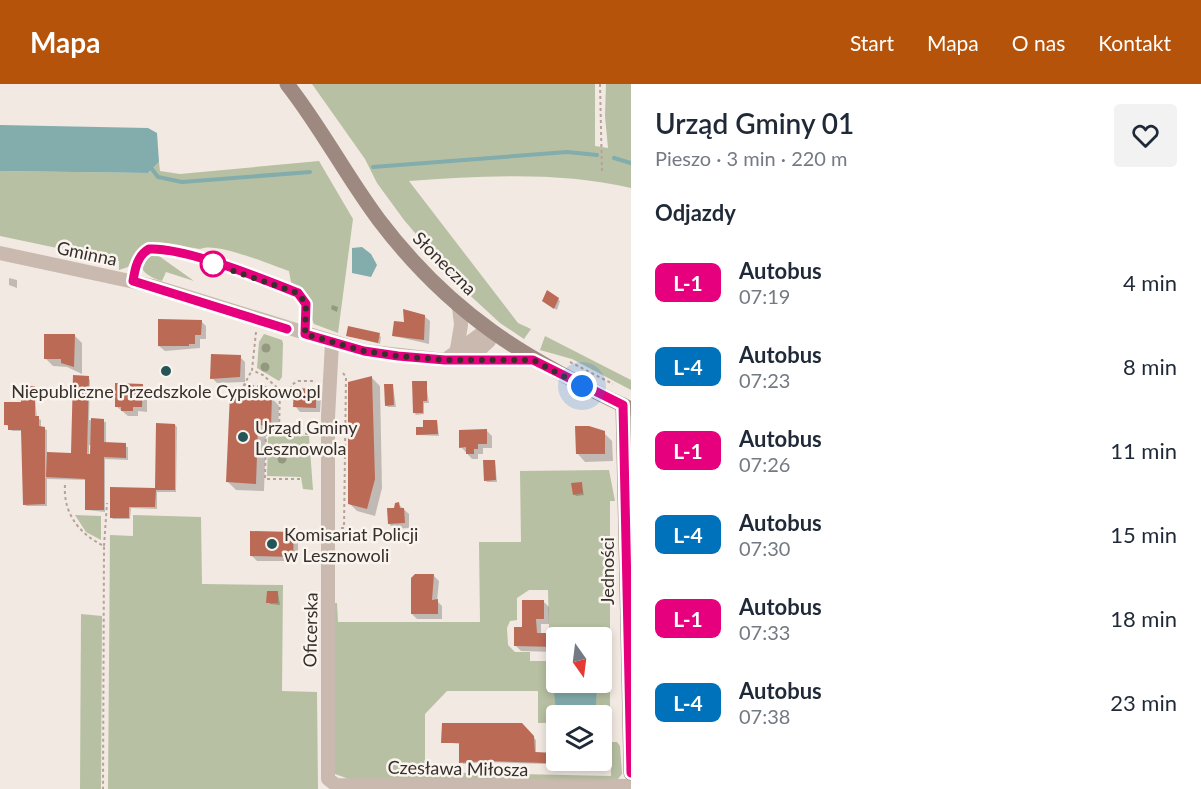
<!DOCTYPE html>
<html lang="pl">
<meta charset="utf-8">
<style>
:root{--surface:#fff;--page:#f2f2f3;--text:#1f2937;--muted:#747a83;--accent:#b45309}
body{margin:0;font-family:Lato,sans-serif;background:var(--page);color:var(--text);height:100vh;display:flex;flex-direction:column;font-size:22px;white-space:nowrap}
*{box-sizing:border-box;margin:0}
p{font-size:20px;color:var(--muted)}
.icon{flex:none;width:33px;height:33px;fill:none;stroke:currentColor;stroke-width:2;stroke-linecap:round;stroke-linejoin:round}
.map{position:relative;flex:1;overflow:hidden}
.side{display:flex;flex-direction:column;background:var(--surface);width:570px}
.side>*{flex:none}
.badge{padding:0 12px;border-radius:9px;font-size:21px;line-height:39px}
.needle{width:39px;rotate:166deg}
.controls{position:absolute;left:546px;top:543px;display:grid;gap:12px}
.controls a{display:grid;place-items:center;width:66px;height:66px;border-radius:6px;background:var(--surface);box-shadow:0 3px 9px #0003;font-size:30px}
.you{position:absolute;width:30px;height:30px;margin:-15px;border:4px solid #fff;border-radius:50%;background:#1a73e8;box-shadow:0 0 0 9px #1a73e833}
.map>.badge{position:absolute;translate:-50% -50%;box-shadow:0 0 0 3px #fff}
h2{padding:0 24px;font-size:22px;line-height:54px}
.round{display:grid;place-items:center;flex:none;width:63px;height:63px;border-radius:6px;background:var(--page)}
.headline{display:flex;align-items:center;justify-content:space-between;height:102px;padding:0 24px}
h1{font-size:28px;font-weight:600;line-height:45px}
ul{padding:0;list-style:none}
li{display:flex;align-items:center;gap:18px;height:84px;padding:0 24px}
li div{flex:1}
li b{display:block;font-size:22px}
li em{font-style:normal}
li .badge{min-width:66px;font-weight:700;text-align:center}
header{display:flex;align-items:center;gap:36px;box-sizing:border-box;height:84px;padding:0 30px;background:var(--accent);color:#fff}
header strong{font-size:28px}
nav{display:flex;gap:33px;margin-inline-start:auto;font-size:21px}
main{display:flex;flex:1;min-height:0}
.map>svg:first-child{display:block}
</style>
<header>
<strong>Mapa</strong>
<nav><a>Start</a><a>Mapa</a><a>O nas</a><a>Kontakt</a></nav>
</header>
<main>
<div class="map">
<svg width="631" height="705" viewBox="0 0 631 705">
<rect width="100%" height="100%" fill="#f2e9e2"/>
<g fill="#b7c0a2">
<path d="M312,0h283v62l13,2 -3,-32 1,-32h25v104c-72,-17 -149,-12 -222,-7l109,142 13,6 -7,10 -24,-16 -38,-35 -58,-68 -27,-37 -12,-24z"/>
<path d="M319,77l34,58 -15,114 -24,-9c-9,-19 0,-29 -23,-42l-2,-11c-19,-6 -73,-30 -89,-22 -36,-5 -53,-18 -72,18l-9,3v-9l-119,-25v-65l148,2 11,-11 1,9 20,3z"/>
<path d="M154,171l5,1 35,25 -28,-9 -4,9c-15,-4 -33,-17 -8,-26z"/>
<path d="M264,250l18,6 1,3 -1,34 -3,4 -22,-13 2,-26z"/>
<path d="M545,252l86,44v10l-59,-31 -32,-9z"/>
<path d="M270,351l39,1 4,54 -10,-1 -2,-12 -34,-1 1,-38z"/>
<path d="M609,386l6,31h-5v129l-61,-2 -1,-38h-19l-12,8v22l-7,1 -3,7 1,17 7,7h15v9h26v21h46v-36l8,-1v86h-8v-15h-46v14l-4,-7h-14v-32h-91l-22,23v58l186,4 1,-34h5l3,4 2,28 -5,6 -268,-1 -14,-5 -2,-171h4l1,19h142l-1,-80h42l-1,-71z"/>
<path d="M75,431l26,1v24l-15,-8z"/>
<path d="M133,431l68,2 1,67 81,1 -1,106 35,1 1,97h-210l2,-254 23,1z"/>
<path d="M81,530l21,2 -1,173h-21z"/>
</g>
<g fill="#83acac">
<path d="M0,41l148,3 9,5 2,29 -11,11 -148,-2z"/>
<path d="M362,163l9,7 6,11 -6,12 -19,-4v-25z"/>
<path d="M557,599h40l-1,22 -5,6 -35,-2 -3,-24z"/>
</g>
<g fill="#0003" fill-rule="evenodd">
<path d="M9,194l8,2v8l-8,-3z"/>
<path d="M558,215l2,2 -3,9 -11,-7z"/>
<path d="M332,221l6,2 -1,5 -6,-3z"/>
<path d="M424,232l6,5 -1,23 -35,-8 12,-12z"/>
<path d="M201,237l5,5v13h-6v9l-35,3 -6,-5z"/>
<path d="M74,251l8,8v31l-15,-7 -14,-1 -8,-8z"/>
<path d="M348,251h31l2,2 -1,7z"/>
<path d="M240,273l5,5v20l-28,1 -5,-5z"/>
<path d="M88,294l2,2 -1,40 17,2v22l22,3v13l-23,-1v53l-18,-2v-30l-40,-1v27h-21l-2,-2 -1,-73h-11l-6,-7 28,-36 3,30 4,2v8l6,2v24l25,1zM89,361h3v11h-3z"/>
<path d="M372,294l8,8 2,102 -7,28 -18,-5 -8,-8z"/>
<path d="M426,299l3,20h-5v11l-8,1 -2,-3z"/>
<path d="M142,301l5,6v21l-9,-1v5h-10l-12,-10z"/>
<path d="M393,302l3,21h-8l-2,-2z"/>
<path d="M316,306l5,6 -1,16h-20l-5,-6z"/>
<path d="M271,313l8,9 -1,28 -12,-1 -2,58 -28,-1 -8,-8z"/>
<path d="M437,337l2,15 -21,-1 6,-7z"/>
<path d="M175,341l2,2 -1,65h-19v17l-26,-1 -1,11h-17l-2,-2 45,-28z"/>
<path d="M487,347l5,5v12h-9v6h-5v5h-6l-11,-12z"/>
<path d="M604,349l8,8 1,20 -28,1 -8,-9z"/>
<path d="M495,378l2,20h-10l-2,-2z"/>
<path d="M581,400l3,11 -8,1 -2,-2z"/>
<path d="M398,420l11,10v14l-14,1 -6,-5z"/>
<path d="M293,449l5,5v23h-41l-5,-5z"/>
<path d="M434,492l5,5 -2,20 5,5v13h-25l-5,-5z"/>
<path d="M278,509l2,12 -10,-1 -2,-2z"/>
<path d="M543,517l6,6v17h-8v11h19l3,3h-7v14l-35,-1 -5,-5 8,-18z"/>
<path d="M521,641l15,15v14h20v6h18v5l-86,-3 -25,2 -3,-20 -17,-2z"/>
</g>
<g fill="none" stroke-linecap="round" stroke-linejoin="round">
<g stroke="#83acac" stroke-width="4">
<path d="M614,74l17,5"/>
<path d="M373,83l194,-15 30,3"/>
<path d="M152,85l6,8 24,5 128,-10"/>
</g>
</g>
<g fill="#bb6a56">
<path d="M547,206l12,8 -5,11 -12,-8z"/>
<path d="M403,225l22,6 -1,25 -32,-4 2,-15 10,1z"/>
<path d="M158,235l44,1 -1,15h-6v9h-6v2h-31z"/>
<path d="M348,242l32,7 -2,10 -32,-7z"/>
<path d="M44,250h31l-1,33 -13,-4v-4h-17z"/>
<path d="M211,270l30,1 -1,22 -30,2z"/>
<path d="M73,291l16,1 -2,78h3l1,-36 13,1v23l22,1v15l-22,-1v53h-19v-31l-39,-2 1,-25 24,1z"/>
<path d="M372,292l3,103 -8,30 -19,-5v-122z"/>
<path d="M412,297h15v20h-4v12h-10z"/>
<path d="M115,299l28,1 -1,23h-9v4h-12v-4h-6z"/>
<path d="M384,300h9l1,21 -9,1z"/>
<path d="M20,302h15v30h4v10l6,1v77l-22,1 -2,-75h-13v-5h-4v-23h17z"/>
<path d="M294,304l22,1v19l-23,-1z"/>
<path d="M230,310l42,2 -1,30 -13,-1 -2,59 -30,-2z"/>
<path d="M423,336h14l1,14 -22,1v-8h7z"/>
<path d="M156,339l19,1v66h-19l-1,17h-26v11h-19v-31l45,1z"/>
<path d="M575,342h14l16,5v23h-29z"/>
<path d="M487,345v15h-9v5h-4v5h-8v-7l-7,1v-18z"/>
<path d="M483,376h12l1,20 -12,1z"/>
<path d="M582,398l1,11 -10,2 -2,-12z"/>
<path d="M399,418l1,6h4l1,15 -17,1 -1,-16h7l1,-5z"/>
<path d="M250,447l44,1 -1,25 -43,-1z"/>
<path d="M415,490h19l-2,26 6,-1v15h-27v-36z"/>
<path d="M267,507h11v12h-12z"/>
<path d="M522,516h22v19h-8l1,14h24v5h-5v9l-42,-1v-19h8z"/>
<path d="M442,639h80l12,13 1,16 21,1v7h17v4l-88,-3 -26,2v-20h-18z"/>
</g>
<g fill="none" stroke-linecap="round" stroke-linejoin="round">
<g stroke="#b5a398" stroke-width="2" stroke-dasharray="3 3" stroke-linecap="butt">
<path d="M600,0l2,89"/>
<path d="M256,248l-4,38 11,5 17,15 -1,43"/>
<path d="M570,278l43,22"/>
<path d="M280,306h11v-5l7,-4h18"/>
<path d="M243,308l1,-7 8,-15"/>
<path d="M243,309l23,1v-7l-22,-2"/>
<path d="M300,395h-35l1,-46 47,1"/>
<path d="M65,401c-2,28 14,49 39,61l-1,243"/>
<path d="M341,444h3l2,-151 -3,-4"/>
<path d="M104,462l3,-43"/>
</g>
<path stroke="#c9b9ae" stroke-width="7" d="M133,197c2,-12 4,-25 16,-32 35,-1 113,30 149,44l8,12 -1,29"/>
<g stroke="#c9b9ae" stroke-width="14">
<path d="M0,169l153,33 211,65 81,9h88"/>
<path d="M332,259l-4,74v362l8,6 295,1"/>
<path d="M457,265l4,-24 -2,-18"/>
<path d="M445,276l36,-26 11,-1 -3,8 -20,19"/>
</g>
<g stroke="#9d8980" stroke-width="15">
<path d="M287,0c34,43 59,92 92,136 72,95 146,139 252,189"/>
<path d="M623,321l8,368"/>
</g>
</g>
<g fill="#959881">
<circle cx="266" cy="264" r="4.5"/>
<circle cx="265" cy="283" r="4.5"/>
<circle cx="303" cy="367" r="4.5"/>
<circle cx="282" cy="375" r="4.5"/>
</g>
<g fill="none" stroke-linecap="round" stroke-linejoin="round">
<g stroke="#fff" stroke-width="14">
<path id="line" d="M287,245l-154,-48c2,-12 4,-25 16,-32 35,-2 114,30 149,44l8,11 -1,30 59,17 34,5 47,4h88l90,45 8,368"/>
</g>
<use href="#line" stroke="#e6007e" stroke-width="9"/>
<path stroke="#382f2c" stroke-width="6" stroke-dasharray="0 10.8" d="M213,180l85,29 8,11 -1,30 59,17 34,5 47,4h88l49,26"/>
</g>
<circle fill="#fff" stroke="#e6007e" stroke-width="3" cx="213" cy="180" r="12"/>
<g fill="#255557" stroke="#f9f4ee" stroke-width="2">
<circle cx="166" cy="287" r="6"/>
<circle cx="243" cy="353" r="6"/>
<circle cx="272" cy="460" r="6"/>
</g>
<g text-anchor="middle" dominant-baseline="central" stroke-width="5" stroke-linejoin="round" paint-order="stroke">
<g font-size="18" fill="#382f2c" stroke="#f9f4ee">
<text transform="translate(87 169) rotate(12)">Gminna</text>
<text transform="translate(445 179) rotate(45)">Słoneczna</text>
<text transform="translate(607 487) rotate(-90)">Jedności</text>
<text transform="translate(310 546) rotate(-89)">Oficerska</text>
<text transform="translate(458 684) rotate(1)">Czesława Miłosza</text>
</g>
<g font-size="18" fill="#382f2c" stroke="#f9f4ee" text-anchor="start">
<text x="166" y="307" text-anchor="middle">Niepubliczne Przedszkole Cypiskowo.pl</text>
<text x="255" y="343">Urząd Gminy<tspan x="255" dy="21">Lesznowola</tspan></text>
<text x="284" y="450">Komisariat Policji<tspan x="284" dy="21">w Lesznowoli</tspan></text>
</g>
</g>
</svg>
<div class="controls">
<a><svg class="needle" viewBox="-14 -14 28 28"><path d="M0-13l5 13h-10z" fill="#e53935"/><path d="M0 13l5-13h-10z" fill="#747a83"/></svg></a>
<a><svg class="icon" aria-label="layers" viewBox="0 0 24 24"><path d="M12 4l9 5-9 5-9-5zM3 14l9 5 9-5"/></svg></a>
</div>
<div class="you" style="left:582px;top:302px"></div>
</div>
<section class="side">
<div class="headline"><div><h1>Urząd Gminy 01</h1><p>Pieszo · 3 min · 220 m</p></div><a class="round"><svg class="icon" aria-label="heart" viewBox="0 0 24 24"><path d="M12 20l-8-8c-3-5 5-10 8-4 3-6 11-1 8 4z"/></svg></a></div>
<h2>Odjazdy</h2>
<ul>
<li><span class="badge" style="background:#e6007e;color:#fff">L-1</span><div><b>Autobus</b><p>07:19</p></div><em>4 min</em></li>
<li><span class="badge" style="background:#0072bc;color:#fff">L-4</span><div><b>Autobus</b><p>07:23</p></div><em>8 min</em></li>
<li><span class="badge" style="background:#e6007e;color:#fff">L-1</span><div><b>Autobus</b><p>07:26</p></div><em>11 min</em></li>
<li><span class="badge" style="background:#0072bc;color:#fff">L-4</span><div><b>Autobus</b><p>07:30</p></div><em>15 min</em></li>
<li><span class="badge" style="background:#e6007e;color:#fff">L-1</span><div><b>Autobus</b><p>07:33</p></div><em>18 min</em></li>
<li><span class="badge" style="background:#0072bc;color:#fff">L-4</span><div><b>Autobus</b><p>07:38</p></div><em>23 min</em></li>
</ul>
</section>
</main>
